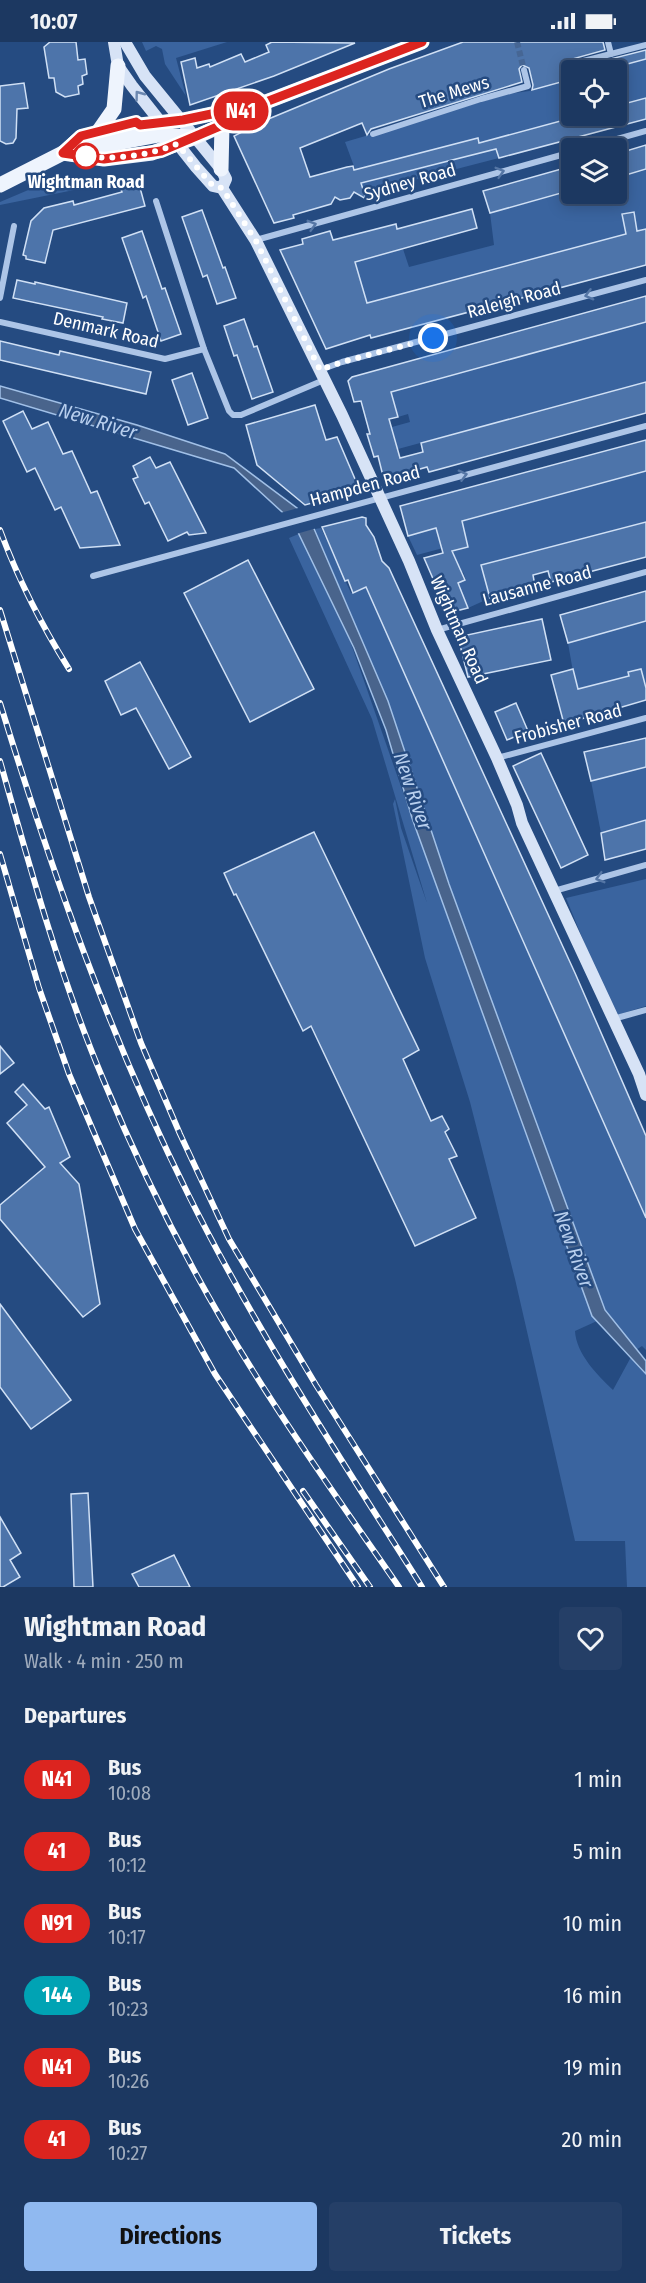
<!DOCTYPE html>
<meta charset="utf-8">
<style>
:root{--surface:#1c3861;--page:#253f67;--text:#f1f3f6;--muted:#a0acbd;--line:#3a5276;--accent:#90b9f0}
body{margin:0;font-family:"Fira Sans Condensed",sans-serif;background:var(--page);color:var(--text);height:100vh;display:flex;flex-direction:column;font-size:22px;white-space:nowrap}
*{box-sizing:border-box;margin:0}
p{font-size:20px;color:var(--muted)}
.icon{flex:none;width:33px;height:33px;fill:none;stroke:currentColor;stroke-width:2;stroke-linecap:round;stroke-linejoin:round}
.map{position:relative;height:1545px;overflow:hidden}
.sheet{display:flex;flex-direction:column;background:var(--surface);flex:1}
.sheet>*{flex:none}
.badge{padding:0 12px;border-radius:20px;font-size:21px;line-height:39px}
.controls{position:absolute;left:561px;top:18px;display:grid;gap:12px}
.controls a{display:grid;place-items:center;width:66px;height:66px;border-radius:6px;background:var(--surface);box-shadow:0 3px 15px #0003,0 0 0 2px var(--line);font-size:30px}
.you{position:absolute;width:30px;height:30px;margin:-15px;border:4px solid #fff;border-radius:50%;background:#1a73e8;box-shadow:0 0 0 9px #1a73e833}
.map>.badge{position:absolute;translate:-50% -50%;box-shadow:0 0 0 3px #fff}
h2{padding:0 24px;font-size:22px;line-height:54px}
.round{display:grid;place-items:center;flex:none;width:63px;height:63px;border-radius:6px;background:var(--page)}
.summary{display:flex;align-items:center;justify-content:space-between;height:102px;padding:0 24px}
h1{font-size:28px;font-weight:700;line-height:45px}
.button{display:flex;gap:12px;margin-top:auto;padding:12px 24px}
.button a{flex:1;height:69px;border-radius:6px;background:var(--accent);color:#111;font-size:24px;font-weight:700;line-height:69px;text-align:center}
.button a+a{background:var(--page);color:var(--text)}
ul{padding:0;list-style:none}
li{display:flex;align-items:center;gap:18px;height:72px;padding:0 24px}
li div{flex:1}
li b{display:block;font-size:22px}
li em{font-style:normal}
li .badge{min-width:66px;font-weight:700;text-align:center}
.status{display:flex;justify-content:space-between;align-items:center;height:42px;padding:0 30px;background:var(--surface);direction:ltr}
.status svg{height:16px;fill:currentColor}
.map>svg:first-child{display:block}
</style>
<div class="status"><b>10:07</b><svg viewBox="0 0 49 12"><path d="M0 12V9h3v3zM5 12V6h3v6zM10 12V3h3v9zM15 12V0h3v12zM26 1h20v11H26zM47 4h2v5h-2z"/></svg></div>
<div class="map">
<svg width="646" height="1545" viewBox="0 0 646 1545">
<rect width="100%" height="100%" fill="#254b81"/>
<g fill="#3a649f">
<path d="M142,0h85l-51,16 10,38 -21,-32 -3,-15 -6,-3 -10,5z"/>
<path d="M646,17v39l-29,8 -1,-36h-12z"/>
<path d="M571,37l1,37h8l-86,23 5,19 -135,35 -19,-51 163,-48 21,-3z"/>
<path d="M646,128v59l-284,75 -19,-39 60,-16 6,18 85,-22 -4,-32 81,-22 1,3h44l1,-16z"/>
<path d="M72,136l2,12 -74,15v-3l33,-14z"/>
<path d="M646,280v60l-248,67 -6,-22 18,-5 -2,-8 -10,3 -7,-25z"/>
<path d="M646,429v51l-165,43 9,33 -22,10 -10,-25 8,-3 -3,-8 -13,5 -15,-22 24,-5 -1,-6 -41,11 -9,-19z"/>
<path d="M321,486l30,65 15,-6 280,631v132l-4,-4 -6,4 -31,-40 -156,-426 -62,-184 -72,-171z"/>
<path d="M301,491l48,105 63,180 181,498 4,5 -22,10c1,22 22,44 38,59l18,-33 15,17v213h-19l-2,-46h-50l-60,-262 -45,-177 -45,-144 -32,-154 2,-5 6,29 26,75 -55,-184 -83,-181z"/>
<path d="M646,579v63l-64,19 -10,-37 -4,-23z"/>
<path d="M646,724v54l-45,13 -10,-52z"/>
<path d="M646,837v127l-32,10 -48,-118z"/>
</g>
<path fill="#49648c" stroke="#a1c0e7" stroke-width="1.5" d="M0,344l137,39 88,29 84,63 79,184 61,183 156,426 41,51v13l-54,-58 -180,-498 -26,-88 -32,-82 -61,-126 -59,-54 -234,-70z"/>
<path fill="#254b81" d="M302,465l11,11 4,10 -21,6 -5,-11 -11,-10z"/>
<g fill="#4d74aa" stroke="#d0e0f5" stroke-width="1.5">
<path d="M50,0h26l2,18 7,-1 2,15 -5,2 1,8 -5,2 1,8 -14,3 -9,-5 -2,-14h-5l-5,-31z"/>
<path d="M272,0l83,1 -81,33 -84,29 -9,-43 14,-4 2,10 12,-4 1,3 31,-13 4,8 24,-10 -3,-7z"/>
<path d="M463,0h140l2,8 -40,11 -2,6 4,3 79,-20v9l-41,11h-33v9l-40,11 1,-5 -4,-17 -7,-3 -3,4 3,13 -151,47 -4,6 -5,-12 -62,25 10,29 37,-10 6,-1 1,4 124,-32 1,5 100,-27h37v-10l30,-8v21l-147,39 -3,-9 -135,34 5,16 -12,-7 -4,6 -10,2 -5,-3 -4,7 -38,11 1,3 -20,5 -40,-87 32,-16 123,-51z"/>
<path d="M24,41l4,25 -11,1 -1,29 -3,5 -7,1 -6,-3v-55z"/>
<path d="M646,103v24l-30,9v-24z"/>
<path d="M572,124v24l-82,23 -7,-22z"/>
<path d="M139,142l6,22 -92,24 -8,33 -19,-4v-3l-3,-1 8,-34 13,-13 29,-7 1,4 48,-13 -1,-3z"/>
<path d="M472,167l5,19 -122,34 12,41 259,-69 -4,-20 12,-2 3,19 9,-2v36l-275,73 -1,-3 -44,14 -46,-99 23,-6 -1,-5 28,-8 3,9 63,-16 1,5z"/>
<path d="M202,168l21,58 2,-1 11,31 -19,6 -10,-29 -4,2 -21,-60z"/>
<path d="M142,189l20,58 3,-1 16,46 -20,7 -15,-45 -3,2 -21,-60z"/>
<path d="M17,238l18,4v-2l92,21 -4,20 -21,-4 1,-2 -90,-19z"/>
<path d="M646,254v26l-255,70 7,25 -9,2 11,39 23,-6 -2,-9 225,-61v31l-217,59 -2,-5 -31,9 1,4 -12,4 -7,-28 -4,1 -7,-23h3l-9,-33 -7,1 -6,-21 4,-4z"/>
<path d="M244,277l10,28 3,-1 16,46 -21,7 -15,-44 -3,1 -10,-30z"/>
<path d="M0,299l59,14 1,-4 91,21 -5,22 -146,-34z"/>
<path d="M192,331l16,45 -20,7 -16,-45z"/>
<path d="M315,363l11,35 11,-3 21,49 -2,5 -51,14 -48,-40 -11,-40z"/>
<path d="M23,369l9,18 16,-7 15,32 9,-3 19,42 6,-2 23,54 -40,3 -19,-41 -6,3 -20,-42 -8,4 -24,-51z"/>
<path d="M646,398v31l-184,50 6,26 -16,4 13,29 -7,3 10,25 -20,5 -24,-55 19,-5 -7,-25 -28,8 -8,-30z"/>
<path d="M150,415l6,11 14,-6 36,71 -17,2 -2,-3 -19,9 -19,-39 -4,2 -12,-25 5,-2 -5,-11z"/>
<path d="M362,475l4,1v7l8,12 8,24 7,7 186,405 71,163v82l-280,-631 -13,6 -5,-13 -3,1 -23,-54z"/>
<path d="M646,480v35l-95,25 -3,-11 -15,4 2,11 -45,12 -9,-33z"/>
<path d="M248,518l66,129 -64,33 -66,-129z"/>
<path d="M646,549v30l-78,22 -8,-28z"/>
<path d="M542,577l9,41 -83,17 -10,-40z"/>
<path d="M140,620l51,95 -22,12 -33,-61 -15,7 -16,-34z"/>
<path d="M573,627l5,20 51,-13 -1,-4 13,-3 5,19v12l-82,24 -13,-49z"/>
<path d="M516,661l12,28 -21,9 -12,-28z"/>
<path d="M646,696v29l-55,14 -7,-29z"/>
<path d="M541,711l47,102 -27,13 -48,-102z"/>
<path d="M646,778v29l-41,11 -4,-27z"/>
<path d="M314,790l105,218 -16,9 28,62 11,-5 7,13 -4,3 12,24 -8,3 27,59 -61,28 -104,-220 -8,5 -67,-137 -2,1 -10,-22z"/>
<path d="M0,1004l14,17 -14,11z"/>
<path d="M23,1042l22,25 4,-2 21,50 -10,6 19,21 21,120 -17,13 -83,-98v-14l45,-38 -38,-44 20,-18 -12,-13z"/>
<path d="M0,1262l71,96 -40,29 -31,-42z"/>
<path d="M88,1451l5,94h-19l-3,-93z"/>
<path d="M0,1475l21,36 -11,7 10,17 -17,10h-3z"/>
<path d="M174,1513l16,32h-51l-7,-13z"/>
</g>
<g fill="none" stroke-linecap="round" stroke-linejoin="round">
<path stroke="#466694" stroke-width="6" stroke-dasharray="6 3" stroke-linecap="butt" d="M517,0l7,28"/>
<g stroke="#adc5e7" stroke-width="6">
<path d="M608,0l3,12"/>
<path d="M568,23l78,-20"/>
<path d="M373,92l108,-35 47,-13 -4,-16"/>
<path d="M585,106l61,-17"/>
<path d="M156,159l48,148"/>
<path d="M256,198l316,-88"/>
<path d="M0,256l14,-72"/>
<path d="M0,280l165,37 39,-10 25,62 4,4h8l83,-35"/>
<path d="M320,328l22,-8 304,-82"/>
<path d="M93,534l553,-150"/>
<path d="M437,588l209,-58"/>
<path d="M497,716l149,-40"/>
<path d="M554,849l92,-26"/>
<path d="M613,977l33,-9"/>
</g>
<g stroke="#d7e3f6" stroke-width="12">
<path d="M114,0l4,24 14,20 64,81 17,19 9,2 34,53 86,174 67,146 28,69 60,128 20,47 5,18 117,251 7,21"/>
<path d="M125,0l20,34 76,93 5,10 -4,9"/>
</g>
<g stroke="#eef4fd" stroke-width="15">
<path d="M98,90l16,-23 4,-43"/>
<path d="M77,99l24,5 58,-11 31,2"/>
<path d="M63,111l41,6 48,-6 44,-16 31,-14 5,-8 190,-73"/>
<path d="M221,127l1,-44"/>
<path d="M0,143l63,-32 18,-16 31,-7 5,4 20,-4 3,-5 43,-5 38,-8 11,3"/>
</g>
<g stroke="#fff" stroke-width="6">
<g id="rail">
<path d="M0,488c18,49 42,96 69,139"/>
<path d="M0,568l89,287 52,146 39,91 49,105 87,146 128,202"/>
<path d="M0,661c52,169 110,335 189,493 68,136 152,263 233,391"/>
<path d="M0,719c30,107 60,216 103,318 34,82 74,164 119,241 54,92 116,179 177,267"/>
<path d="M0,812l39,134 30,86 66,155 80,145 143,213"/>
<path d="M303,1449l67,96"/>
</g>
</g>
<use href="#rail" stroke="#254b81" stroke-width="4" stroke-dasharray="11" stroke-linecap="butt"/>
</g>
<defs><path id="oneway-chevron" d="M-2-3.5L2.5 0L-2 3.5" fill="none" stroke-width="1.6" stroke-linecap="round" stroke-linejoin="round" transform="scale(1.5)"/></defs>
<use stroke="#6c88b0" href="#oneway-chevron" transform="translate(139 53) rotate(-127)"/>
<g stroke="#5576a5">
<use href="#oneway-chevron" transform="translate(500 130) rotate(-16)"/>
<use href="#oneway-chevron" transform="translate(312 183) rotate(-16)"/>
<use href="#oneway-chevron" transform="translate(589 253) rotate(165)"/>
<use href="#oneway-chevron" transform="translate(463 433) rotate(-15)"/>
<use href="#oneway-chevron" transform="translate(600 836) rotate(164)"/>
</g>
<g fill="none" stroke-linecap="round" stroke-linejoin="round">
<g stroke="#fff" stroke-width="14">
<path id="line" d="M221,70l-38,8 -43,5 -4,-3 -55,14 -18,17 41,6 57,-8 66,-28 5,-8 190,-73"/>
</g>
<use href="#line" stroke="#dc241f" stroke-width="9"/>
<path stroke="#fff" stroke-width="6" stroke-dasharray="0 10.8" d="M86,114h-3c31,4 65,0 94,-12l36,42 9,2 34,53 64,129 22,-8 91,-24"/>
</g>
<circle fill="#fff" stroke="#dc241f" stroke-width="3" cx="86" cy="114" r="12"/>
<g text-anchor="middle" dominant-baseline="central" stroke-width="5" stroke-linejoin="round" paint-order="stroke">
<g font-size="18" fill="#fff" stroke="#254b81">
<text transform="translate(454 50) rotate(-17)">The Mews</text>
<text transform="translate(410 140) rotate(-16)">Sydney Road</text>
<text transform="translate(514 258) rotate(-15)">Raleigh Road</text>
<text transform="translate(106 288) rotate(13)">Denmark Road</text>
<text transform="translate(365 444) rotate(-15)">Hampden Road</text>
<text transform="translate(537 544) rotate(-15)">Lausanne Road</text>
<text transform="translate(459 588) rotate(66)">Wightman Road</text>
<text transform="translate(568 682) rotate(-15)">Frobisher Road</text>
</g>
<g font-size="18" font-weight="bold" fill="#fff" stroke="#254b81">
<text x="86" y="140">Wightman Road</text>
</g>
<g font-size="20" font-style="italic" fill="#b8cfee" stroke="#254b81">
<text transform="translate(98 379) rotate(17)">New River</text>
<text transform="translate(413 749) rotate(71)">New River</text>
<text transform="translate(574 1207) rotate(70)">New River</text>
</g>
</g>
</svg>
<div class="controls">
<a><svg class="icon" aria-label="locate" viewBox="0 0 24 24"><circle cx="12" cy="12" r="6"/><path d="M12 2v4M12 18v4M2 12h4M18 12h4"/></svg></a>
<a><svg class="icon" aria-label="layers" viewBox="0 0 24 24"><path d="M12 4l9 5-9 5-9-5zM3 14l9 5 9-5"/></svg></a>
</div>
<div class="you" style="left:433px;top:296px"></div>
<b class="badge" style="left:241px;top:69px;background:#dc241f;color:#fff">N41</b>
</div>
<section class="sheet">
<div class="summary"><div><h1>Wightman Road</h1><p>Walk · 4 min · 250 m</p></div><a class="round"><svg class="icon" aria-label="heart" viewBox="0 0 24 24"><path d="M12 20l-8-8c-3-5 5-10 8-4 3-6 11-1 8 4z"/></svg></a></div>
<h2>Departures</h2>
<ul>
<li><span class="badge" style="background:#dc241f;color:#fff">N41</span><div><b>Bus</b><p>10:08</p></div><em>1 min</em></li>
<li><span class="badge" style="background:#dc241f;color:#fff">41</span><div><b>Bus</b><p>10:12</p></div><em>5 min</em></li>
<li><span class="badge" style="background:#dc241f;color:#fff">N91</span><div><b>Bus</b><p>10:17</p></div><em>10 min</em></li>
<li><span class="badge" style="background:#00a3b4;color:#fff">144</span><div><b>Bus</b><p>10:23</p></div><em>16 min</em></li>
<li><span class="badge" style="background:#dc241f;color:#fff">N41</span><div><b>Bus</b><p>10:26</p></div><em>19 min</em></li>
<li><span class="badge" style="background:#dc241f;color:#fff">41</span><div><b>Bus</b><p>10:27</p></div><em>20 min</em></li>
</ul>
<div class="button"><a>Directions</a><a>Tickets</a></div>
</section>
